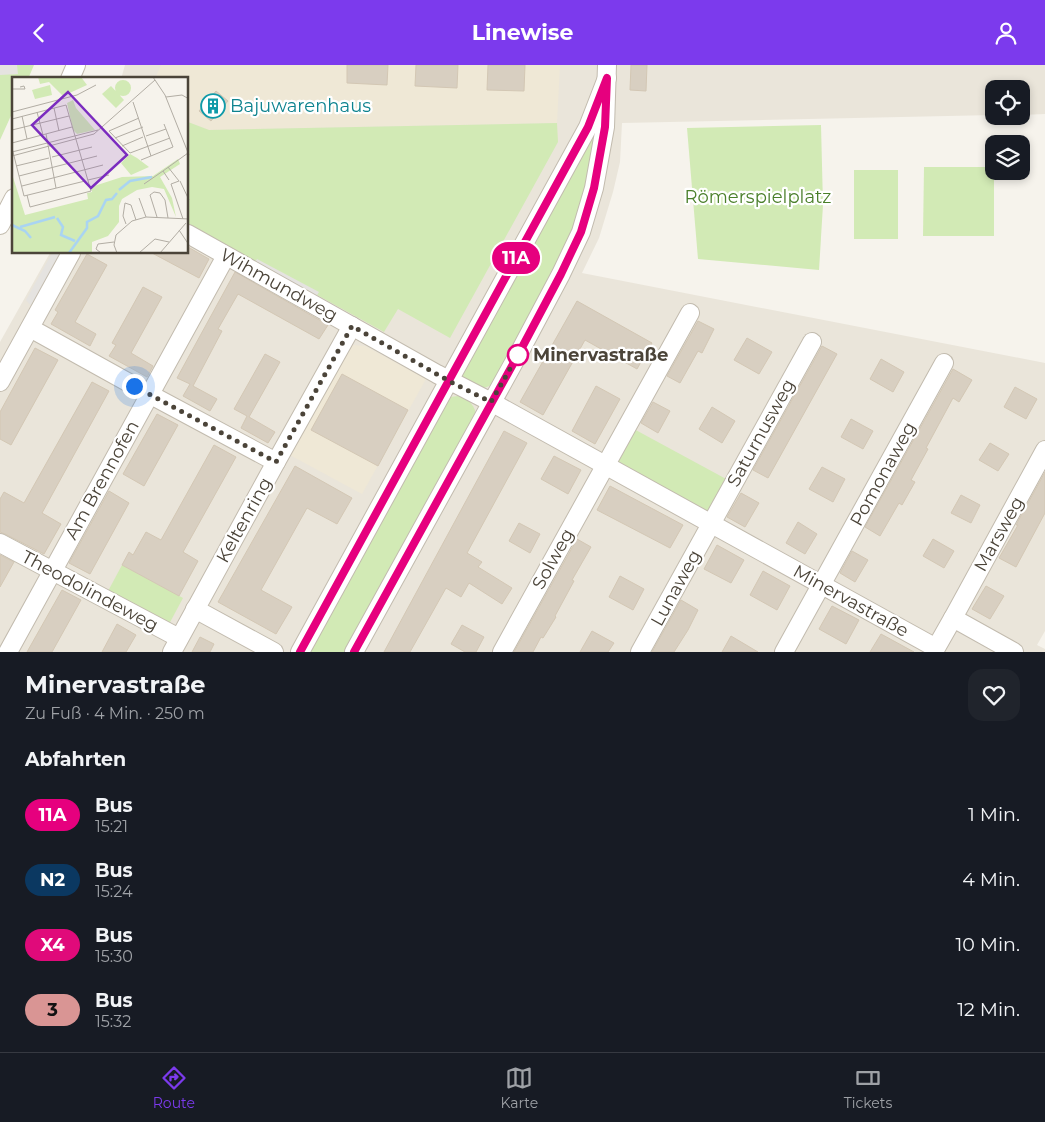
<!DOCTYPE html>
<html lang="de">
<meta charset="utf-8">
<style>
:root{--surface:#171b24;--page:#20242c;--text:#f1f3f6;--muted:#9ea1a6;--line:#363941;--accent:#7c3aed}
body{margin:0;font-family:Montserrat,sans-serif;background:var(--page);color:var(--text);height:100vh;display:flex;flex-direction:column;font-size:19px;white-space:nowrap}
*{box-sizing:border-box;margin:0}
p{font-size:16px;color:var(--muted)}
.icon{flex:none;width:28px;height:28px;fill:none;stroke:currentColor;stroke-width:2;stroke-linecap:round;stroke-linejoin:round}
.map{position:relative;height:587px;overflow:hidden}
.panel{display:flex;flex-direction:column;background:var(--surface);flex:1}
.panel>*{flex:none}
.badge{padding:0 10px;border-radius:16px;font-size:18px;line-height:32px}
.tools{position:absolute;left:985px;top:15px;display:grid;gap:10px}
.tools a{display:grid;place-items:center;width:45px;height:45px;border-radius:10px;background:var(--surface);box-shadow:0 2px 8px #0003;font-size:25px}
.you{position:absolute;width:25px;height:25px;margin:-12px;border:4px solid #fff;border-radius:50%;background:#1a73e8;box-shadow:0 0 0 8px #1a73e833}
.map>.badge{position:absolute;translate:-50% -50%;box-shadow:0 0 0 2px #fff}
h2{padding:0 25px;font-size:19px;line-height:45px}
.round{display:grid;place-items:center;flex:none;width:52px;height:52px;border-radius:15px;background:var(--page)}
.summary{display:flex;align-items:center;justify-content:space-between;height:85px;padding:0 25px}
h1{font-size:24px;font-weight:700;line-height:38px}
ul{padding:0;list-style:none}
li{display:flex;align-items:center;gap:15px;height:65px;padding:0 25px}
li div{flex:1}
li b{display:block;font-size:19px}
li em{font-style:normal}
li .badge{min-width:55px;font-weight:700;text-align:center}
header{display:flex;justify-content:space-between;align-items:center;height:65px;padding:0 25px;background:var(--accent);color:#fff;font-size:22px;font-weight:700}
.tab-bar{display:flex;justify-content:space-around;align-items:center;height:70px;border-top:1px solid var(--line);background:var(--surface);font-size:14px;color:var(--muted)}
.tab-bar a{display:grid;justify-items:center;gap:2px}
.tab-bar .on{color:var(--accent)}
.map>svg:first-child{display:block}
</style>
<header><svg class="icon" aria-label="back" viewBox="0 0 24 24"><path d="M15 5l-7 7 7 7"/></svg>Linewise<svg class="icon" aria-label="person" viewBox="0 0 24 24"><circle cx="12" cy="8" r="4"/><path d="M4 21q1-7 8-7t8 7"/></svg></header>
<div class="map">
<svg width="1045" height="587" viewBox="0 0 1045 587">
<rect width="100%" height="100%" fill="#f6f3ec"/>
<path fill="#eae5da" d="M125,0h920v49l-24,1v-26h-27v26l-372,8 -2,39 -7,30 -14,46 -17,35 463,90v268l-8,14 8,4v3h-1045v-310l50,-89h138v-174h-67z"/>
<g fill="#efe8d6">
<path d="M161,0h399l-3,58 -348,7 -21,-8v-43h-33z"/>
<path d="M353,280l12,1 61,33 -64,115 -74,-40 56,-100z"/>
</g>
<g fill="#d2eab5">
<path d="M0,0h34l-6,14h-14v30l-14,31z"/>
<path d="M188,57l21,8 348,-7 1,19 -108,196 -52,-29 -14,23 -196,-108z"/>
<path d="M821,60l2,80 -4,65 -121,-11 -11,-131z"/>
<path d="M599,66l-11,60 -24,64 -70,128c-13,10 -24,4 -33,-9l130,-242z"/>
<path d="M924,102h70v69h-71z"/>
<rect x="854" y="105" width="44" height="69"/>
<path d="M458,331c12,3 17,10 19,22l-130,234h-40l136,-247 7,-8z"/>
<path d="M632,363l96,52 -16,30 -9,2 -83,-47 -3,-8z"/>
<path d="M122,500l61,33 -15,28 -61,-33z"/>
</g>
<g fill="#e5e3e0">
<path d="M0,0h17l1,9 -18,1z"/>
<path d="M52,188h13l-31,56 -8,-9z"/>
<path d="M257,194l62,33 -3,5 -62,-33z"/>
</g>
<g fill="#d8cfc1" stroke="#d3c7b4">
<path d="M347,0h41l-1,20 -40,-2z"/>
<path d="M416,0h42l-1,23 -42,-2z"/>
<path d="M488,0h37l-1,26 -37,-1z"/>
<path d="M631,0h16l-1,26 -16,-1z"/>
<path d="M216,26l12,10 -17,20 -12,-10z"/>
<path d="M188,182l21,12 -10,19 -47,-25h36z"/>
<path d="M87,189l20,11 -32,57 21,12 -6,12 -39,-22 7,-12 -3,-2z"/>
<path d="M235,207l93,53 -9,14 -81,-45 -20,35 4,2 -29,55 24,13 -7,12 -27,-15 7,-12 -13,-6z"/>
<path d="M143,222l19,10 -31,56 22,13 -6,11 -38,-21 7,-11 -4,-2z"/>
<path d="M577,236l75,42 -15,26 -52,-29 -42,75 -23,-13z"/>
<path d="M698,256l16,8 -12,24 -4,-2 -18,32 -13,-7z"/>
<path d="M747,273l25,14 -13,22 -25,-14z"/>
<path d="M822,281l15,8 -69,124 -15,-8z"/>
<path d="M35,283l23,12 -47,85 -11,-6v-27z"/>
<path d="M265,289l15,8 -31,55 26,15 -7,11 -27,-15 6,-12 -13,-7z"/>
<path d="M881,294l23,13 -11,20 -23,-13z"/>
<path d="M953,304l19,11 -13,22 -6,-4 -27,50 2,1 -17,31 4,2 -13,23 -3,-2 -19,33 -15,-9z"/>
<path d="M342,309l66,36 -30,56 -67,-36z"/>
<path d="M92,317l17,9 -67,122 19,11 -17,30 -39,-20 -5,-2v-33l4,-7 20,11z"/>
<path d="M596,321l24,13 -25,45 -23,-13z"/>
<path d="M1015,322l22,12 -11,20 -22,-12z"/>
<path d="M653,337l17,9 -12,22 -17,-10z"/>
<path d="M712,342l23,14 -13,22 -23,-14z"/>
<path d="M157,349l21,11 -34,61 -21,-12z"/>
<path d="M851,354l22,12 -10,18 -22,-12z"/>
<path d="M504,366l23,12 -60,110 15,9 -4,5 34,21 -10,16 -33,-21 -8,14 -15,-9 -36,64h-26z"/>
<path d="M990,378l19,11 -11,17 -19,-11z"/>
<path d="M214,380l22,12 -53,95 15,9 -19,35 -57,-31 7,-13 4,3 13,-23 15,8z"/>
<path d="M554,391l27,14 -13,24 -27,-15z"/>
<path d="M295,401l57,32 -15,26 -30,-16 -46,82 31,17 -16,27 -58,-32z"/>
<path d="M822,402l23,12 -12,23 -24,-13z"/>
<path d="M1045,407v41l-29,54 -17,-9 19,-33h-2z"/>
<path d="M610,421l73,39 -13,23 -73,-38z"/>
<path d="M109,426l20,12 -39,71 -21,-11z"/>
<path d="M741,428l18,10 -14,24 -18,-10z"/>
<path d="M961,430l19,10 -9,18 -20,-10z"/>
<path d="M798,457l19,12 -12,20 -19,-11z"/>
<path d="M519,458l21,11 -10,19 -21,-12z"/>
<path d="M577,474l14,8 -19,33 2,1 -19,35 1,1 -13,21 -2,-1 -8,15h-19z"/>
<path d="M933,474l21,12 -10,17 -21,-12z"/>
<path d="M717,480l27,15 -13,23 -27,-14z"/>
<path d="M852,486l16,9 -13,22 -15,-9z"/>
<path d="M0,490l14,7 -14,25z"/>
<path d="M763,506l27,15 -13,24 -27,-15z"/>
<path d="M620,511l24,13 -11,21 -24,-13z"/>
<path d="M986,521l18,10 -14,23 -18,-10z"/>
<path d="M62,525l19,10 -29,52h-25z"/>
<path d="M681,535l17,10 -10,20 -14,22h-22z"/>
<path d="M832,541l27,14 -13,24 -27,-15z"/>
<path d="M117,559l19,11 -10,17h-24z"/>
<path d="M462,560l22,12 -8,15h-11l-14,-8z"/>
<path d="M592,566l22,12 -6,9h-28z"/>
<path d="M881,569l33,18h-44z"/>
<path d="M731,571l27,16h-36z"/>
<path d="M200,572l14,7 -4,8h-18z"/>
</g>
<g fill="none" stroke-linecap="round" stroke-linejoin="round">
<g stroke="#c2bbae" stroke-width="20">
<g id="minor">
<path d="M70,14l6,-14"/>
<path d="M0,160l14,-27"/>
<path d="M188,169l249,140 54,28 445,246 17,-30 61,34"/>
<path d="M30,263l119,66 127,68"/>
<path d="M0,317l71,-129"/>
<path d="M0,478l179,95"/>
<path d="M195,544l79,43"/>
<path d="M953,553l92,-168"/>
<path d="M8,587l218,-396"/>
<path d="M172,587l104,-190 76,-136"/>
<path d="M300,587l288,-525 19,-49"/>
<path d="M354,587l164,-297 43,-81 20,-42 13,-44 11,-61 2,-62"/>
<path d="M502,587l188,-339"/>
<path d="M640,587l172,-310"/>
<path d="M784,587l160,-289"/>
</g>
</g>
<use href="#minor" stroke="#fff" stroke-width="18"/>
</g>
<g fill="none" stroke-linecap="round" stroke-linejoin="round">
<g stroke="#fff" stroke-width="11">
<path id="line" d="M300,587l288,-525 19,-49 -2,49 -11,61 -13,44 -20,42 -43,81 -164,297"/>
</g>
<use href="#line" stroke="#e6007e" stroke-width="8"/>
<path stroke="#4b4439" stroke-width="5" stroke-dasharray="0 9" d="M134,321l142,76 76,-136 97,55 42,21 27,-47"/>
</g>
<defs>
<g id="building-ring" transform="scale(1.25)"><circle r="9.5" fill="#fff" stroke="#0f9aa8" stroke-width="1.5"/><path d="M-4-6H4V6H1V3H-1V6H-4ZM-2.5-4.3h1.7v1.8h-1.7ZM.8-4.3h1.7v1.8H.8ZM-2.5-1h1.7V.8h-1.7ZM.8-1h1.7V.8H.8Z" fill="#0f9aa8"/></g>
</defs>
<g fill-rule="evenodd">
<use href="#building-ring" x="213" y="41"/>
</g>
<circle fill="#fff" stroke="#e6007e" stroke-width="2.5" cx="518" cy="290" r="10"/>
<g text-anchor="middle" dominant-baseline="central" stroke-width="4.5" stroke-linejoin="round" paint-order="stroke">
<g font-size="18" fill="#0d838f" stroke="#fff" text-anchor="start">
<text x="230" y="41">Bajuwarenhaus</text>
</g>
<g font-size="18" fill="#4a7f2a" stroke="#fff">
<text x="758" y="132">Römerspielplatz</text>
</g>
<g font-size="18" fill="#4b4439" stroke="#fff">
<text transform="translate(279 220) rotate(29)">Wihmundweg</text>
<text transform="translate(761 368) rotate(-61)">Saturnusweg</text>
<text transform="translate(883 409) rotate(-61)">Pomonaweg</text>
<text transform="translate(102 415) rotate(-61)">Am Brennofen</text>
<text transform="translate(244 455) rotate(-61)">Keltenring</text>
<text transform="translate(999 469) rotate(-61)">Marsweg</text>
<text transform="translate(553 494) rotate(-61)">Solweg</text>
<text transform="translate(676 523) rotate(-61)">Lunaweg</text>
<text transform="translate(90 526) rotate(28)">Theodolindeweg</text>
<text transform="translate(851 536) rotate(29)">Minervastraße</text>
</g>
<g font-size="18" font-weight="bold" fill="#4b4439" stroke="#fff" text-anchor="start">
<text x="533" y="290">Minervastraße</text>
</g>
</g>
<g transform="translate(12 12)">
<rect width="176" height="176" fill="#f6f3ec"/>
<path d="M26,0h43l6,8 -24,11 -14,-14 -9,2zM103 11a8 8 0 1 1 16 0a8 8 0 1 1-16 0ZM38,8l2,10 -17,4 -3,-9zM99,9l13,14 -8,8 -14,-14zM61,23l3,8 19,22 -18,4 -4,-4 -6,-27zM118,77l7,4 12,9 -18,8 -10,-12zM166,82l2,5 -20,13 12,21 4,19 -12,-28 -12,-2 -15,3 -15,9 -3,7v16l-11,14 -16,6v11h-80v-79l13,41 63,-16 -1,-6 5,-1 -1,-5 31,-10 31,-1z" fill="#d2eab5"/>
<path fill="none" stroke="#a9d4f2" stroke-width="2.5" d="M107,113l11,-9 22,-4M45,141l6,9 -2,8 14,6M0,148l13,6 6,7M8,150l35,-10M57,176l18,-25v-6l11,-6 8,-16 6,-1 5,-6"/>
<path fill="none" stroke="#b2ada4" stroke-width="1" d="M141,0l12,18 24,60M0,12h13l-1,-3 -4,1M154,20l16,-2 7,4M121,25l18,54M42,31l5,23M0,35l65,-17 19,-10M25,35l6,23M10,39l5,23M127,41l-30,13 21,22 40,-15M0,42l54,-14 25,86 -61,16 -3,-12M0,53l57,-14M34,57l10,54M134,59l20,-7M103,61l28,-11M0,66l60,-16M110,69l21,-9M0,71l12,48 61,-15M0,75l86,-22M0,79l82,-22 61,-54M40,80l40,-10M129,83l32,-13 -9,-23M4,89l33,-8M156,90l11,14 -8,3 12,35M7,99l78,-20M76,103l21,-5M157,103l-6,-9 25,-18M168,104l9,19M132,107l19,-13M10,109l81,-21M127,121l7,19M145,140l-7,-22 4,-3 6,1 5,7 3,18M114,147l-3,-8 2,-13 6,2 5,15M167,153l10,15M89,176l-5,-4 2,-5 16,-2M105,176l-3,-8 2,-10 16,-14 14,-4 43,2M127,176l16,-14 14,3M148,176l26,-30"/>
<path fill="#7b2cbf" fill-opacity="0.15" stroke="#7b2cbf" stroke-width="2.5" d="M56,15l59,63 -36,33 -59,-63z"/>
<rect width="176" height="176" fill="none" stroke="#4b4439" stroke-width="2.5"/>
</g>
</svg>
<div class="tools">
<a><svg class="icon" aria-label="locate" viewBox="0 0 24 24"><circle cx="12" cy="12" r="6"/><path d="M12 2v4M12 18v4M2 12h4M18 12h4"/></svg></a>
<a><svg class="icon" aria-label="layers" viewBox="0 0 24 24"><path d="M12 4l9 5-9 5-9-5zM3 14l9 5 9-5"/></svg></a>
</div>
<div class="you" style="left:134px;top:321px"></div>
<b class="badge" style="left:516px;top:193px;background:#e6007e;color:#fff">11A</b>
</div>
<section class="panel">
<div class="summary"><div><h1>Minervastraße</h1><p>Zu Fuß · 4 Min. · 250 m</p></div><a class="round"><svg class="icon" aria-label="heart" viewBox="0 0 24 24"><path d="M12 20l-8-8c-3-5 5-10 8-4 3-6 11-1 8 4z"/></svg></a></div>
<h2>Abfahrten</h2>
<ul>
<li><span class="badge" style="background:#e6007e;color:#fff">11A</span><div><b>Bus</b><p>15:21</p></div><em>1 Min.</em></li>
<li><span class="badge" style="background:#0b3861;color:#fff">N2</span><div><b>Bus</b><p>15:24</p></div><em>4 Min.</em></li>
<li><span class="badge" style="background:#e00a7a;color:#fff">X4</span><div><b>Bus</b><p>15:30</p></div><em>10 Min.</em></li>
<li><span class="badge" style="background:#d99594;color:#111">3</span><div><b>Bus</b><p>15:32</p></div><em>12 Min.</em></li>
</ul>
</section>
<nav class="tab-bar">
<a class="on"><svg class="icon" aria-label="directions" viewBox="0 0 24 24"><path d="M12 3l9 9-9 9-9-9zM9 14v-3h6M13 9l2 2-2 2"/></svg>Route</a>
<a><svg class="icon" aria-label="map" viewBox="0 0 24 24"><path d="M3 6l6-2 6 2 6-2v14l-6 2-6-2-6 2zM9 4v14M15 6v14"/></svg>Karte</a>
<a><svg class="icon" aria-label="tickets" viewBox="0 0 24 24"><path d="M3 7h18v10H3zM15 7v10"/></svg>Tickets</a>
</nav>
